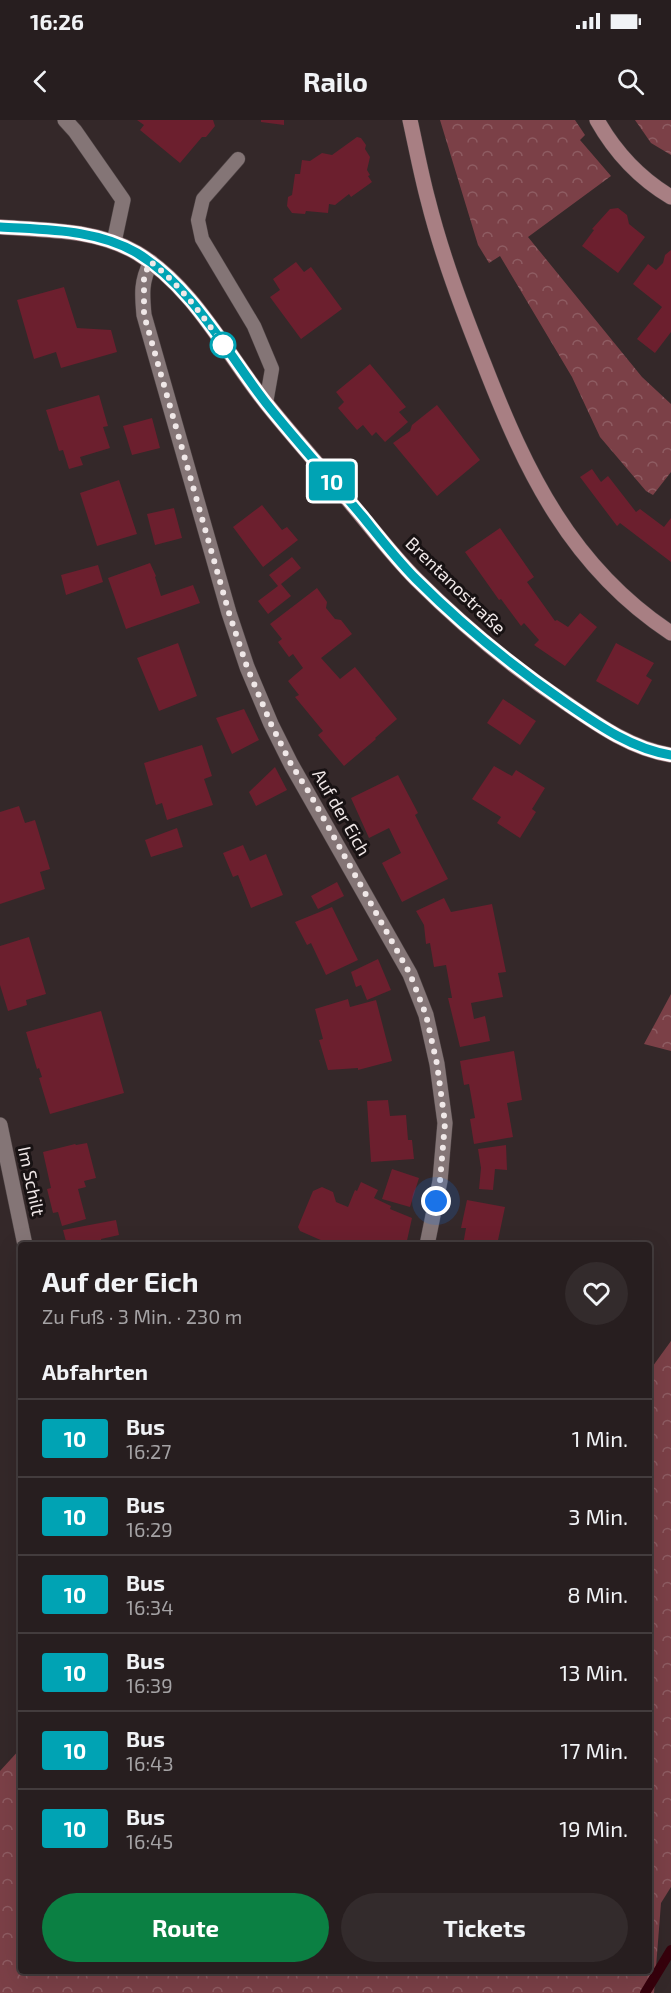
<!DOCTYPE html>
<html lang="de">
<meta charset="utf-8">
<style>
:root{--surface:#271e1f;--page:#332b2c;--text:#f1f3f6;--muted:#a4a2a4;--line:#433c3d;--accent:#0b8043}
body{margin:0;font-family:"Exo 2",sans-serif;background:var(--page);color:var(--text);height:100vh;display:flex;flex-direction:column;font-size:22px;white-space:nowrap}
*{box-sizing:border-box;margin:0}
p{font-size:20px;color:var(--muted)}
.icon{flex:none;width:33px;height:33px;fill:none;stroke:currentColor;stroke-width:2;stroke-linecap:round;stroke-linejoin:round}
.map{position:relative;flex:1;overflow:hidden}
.side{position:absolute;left:18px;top:1122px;width:634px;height:732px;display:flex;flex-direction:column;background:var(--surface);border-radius:6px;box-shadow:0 6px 24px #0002,0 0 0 2px var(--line)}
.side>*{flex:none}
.badge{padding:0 12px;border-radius:4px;font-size:21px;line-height:39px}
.you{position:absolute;width:30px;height:30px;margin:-15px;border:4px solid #fff;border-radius:50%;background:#1a73e8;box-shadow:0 0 0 9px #1a73e833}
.map>.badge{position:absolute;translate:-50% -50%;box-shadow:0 0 0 3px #fff}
h2{padding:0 24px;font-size:22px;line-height:54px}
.round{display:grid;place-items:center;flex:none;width:63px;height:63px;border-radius:32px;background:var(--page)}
.summary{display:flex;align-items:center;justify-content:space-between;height:102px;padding:0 24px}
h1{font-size:28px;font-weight:700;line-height:45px}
.button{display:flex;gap:12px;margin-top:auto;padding:12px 24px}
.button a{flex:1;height:69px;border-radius:36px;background:var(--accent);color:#fff;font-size:24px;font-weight:700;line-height:69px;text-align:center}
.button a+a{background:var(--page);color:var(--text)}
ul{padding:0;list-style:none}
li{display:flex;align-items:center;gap:18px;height:78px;padding:0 24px;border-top:2px solid var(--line)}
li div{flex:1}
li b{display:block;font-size:22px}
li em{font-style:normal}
li .badge{min-width:66px;font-weight:700;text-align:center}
.status{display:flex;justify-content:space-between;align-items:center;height:42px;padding:0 30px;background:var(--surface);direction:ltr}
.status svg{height:16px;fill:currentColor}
header{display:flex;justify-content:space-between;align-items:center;height:78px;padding:0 24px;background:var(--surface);font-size:27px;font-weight:700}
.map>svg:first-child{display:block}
</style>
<div class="status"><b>16:26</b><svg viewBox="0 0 49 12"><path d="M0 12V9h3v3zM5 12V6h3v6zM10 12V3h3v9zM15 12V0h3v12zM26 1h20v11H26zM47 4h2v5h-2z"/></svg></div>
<header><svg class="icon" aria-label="back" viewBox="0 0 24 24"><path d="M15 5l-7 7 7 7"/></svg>Railo<svg class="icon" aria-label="search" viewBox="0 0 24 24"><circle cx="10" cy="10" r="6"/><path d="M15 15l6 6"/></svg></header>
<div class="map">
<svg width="671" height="1873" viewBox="0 0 671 1873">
<defs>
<pattern id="forest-crowns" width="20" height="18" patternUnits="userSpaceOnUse" patternTransform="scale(1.5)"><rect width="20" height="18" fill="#7b4047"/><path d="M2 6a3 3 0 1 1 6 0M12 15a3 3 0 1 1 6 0" fill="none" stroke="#8e5c62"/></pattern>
</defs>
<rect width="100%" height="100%" fill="#342829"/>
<g fill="url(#forest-crowns)">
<path d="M440,0h135l10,15 -5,5 31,36 -83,61 114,140 29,27v68l-18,23 -7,-4 -46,-54 -28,-60 -72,-121 -11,7 -11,-18z"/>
<path d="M635,0h36v35l-20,-12z"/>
<path d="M671,874v57l-27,-7z"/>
<path d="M671,1221v546l-10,16 -7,90h-654v-222l21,-23v223h629v-601z"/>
</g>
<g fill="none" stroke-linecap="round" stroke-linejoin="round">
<path stroke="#36000c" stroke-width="10" d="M645,1873l26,-43"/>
</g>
<g fill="#6c1f2e">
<path d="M137,0h76l2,6 -9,11h-4l-22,26 -40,-33 4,-5z"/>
<path d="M261,0h23v5l-23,-3z"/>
<path d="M357,17l4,1 5,7 -1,4 5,8 -3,13 3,5 -2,1 4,6 -21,15 -2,-3 -14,11 -6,-1 -1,9 -22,-2 -1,3 -13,-1 -5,-7 1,-9 4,-2 3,-21h5l2,-14 8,1 12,-8 10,2z"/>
<path d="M618,88l9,7 2,9 16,13 -27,36 -36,-27 12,-16 -2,-1 18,-20z"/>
<path d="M671,130v82l-16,21 -18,-14 25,-32 -29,-23 15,-20 8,6 7,-7 2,-8z"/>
<path d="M296,142l8,10 7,-5 31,42 -41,30 -31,-42 10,-7 -7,-11z"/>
<path d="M64,167l13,41 34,2 6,22 -56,16 -5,-16 -22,7 -17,-59z"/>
<path d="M370,244l36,43 -7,5 9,10 -23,20 -9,-10 -4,4 -9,-11 -6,5 -19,-22 6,-6 -8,-10z"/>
<path d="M99,275l9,31 -5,1 7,21 -30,9 3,8 -14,4 -6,-19 -4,1 -13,-41z"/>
<path d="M437,285l43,55 -43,36 -44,-53 17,-12 2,-6z"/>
<path d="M152,298l8,30 -28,7 -9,-29z"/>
<path d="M592,349l9,13 7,-6 28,36 4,-3 24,18 7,-9v44l-51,-39 -3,3 -37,-49z"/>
<path d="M119,360l18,54 -40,12 -17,-53z"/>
<path d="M262,385l20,25 5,-3 11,13 -35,27 -30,-40z"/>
<path d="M174,388l8,30 -27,7 -8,-31z"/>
<path d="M500,408l34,49 -7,5 28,39 2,-1 11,7 12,-14 17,14 -32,39 -31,-21 5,-5 -15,-17 -3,3 -20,-27 -2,1 -34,-48z"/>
<path d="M292,437l9,11 -20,16 10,12 -23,18 -10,-13 20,-15 -9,-11z"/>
<path d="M150,443l6,13 -1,1 6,19 32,-11 7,18 -74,26 -18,-51z"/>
<path d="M98,445l5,17 -37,13 -5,-20z"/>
<path d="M317,468l10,14 -1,6 9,11 6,1 11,14 -31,24 19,21 15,-12 42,52 -22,19 1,1 -32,27 -26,-31 5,-4 -28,-34 4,-2 -11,-14 15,-13 -10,-14 -4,3 -11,-15 4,-3 -12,-15z"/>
<path d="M178,523l19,53 -38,15 -22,-53z"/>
<path d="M616,523l38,20 -8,13 6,4 -14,25 -42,-24z"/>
<path d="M503,579l33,22 -16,24 -33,-22z"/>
<path d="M244,589l15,31 -27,14 -16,-36z"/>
<path d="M202,625l10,31 -8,3 9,26 -46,15 -5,-17 -6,2 -12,-42z"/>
<path d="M494,646l18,10 4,-6 29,18 -13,21 4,3 -16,26 -23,-15 4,-6 -29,-18z"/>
<path d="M275,647l12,23 -31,16 -7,-14z"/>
<path d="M398,655l20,38 -3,2 6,12 27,52 -46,23 -20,-39 19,-10 -12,-25 -20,10 -18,-40z"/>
<path d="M19,686l6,17 10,-3 15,49 -10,3 5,17 -45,15v-92z"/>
<path d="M177,708l6,19 -32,10 -6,-17z"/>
<path d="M243,725l7,16 16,-7 17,41 -32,13 -13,-33 -5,2 -10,-24z"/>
<path d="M337,762l7,14 -26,13 -7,-13z"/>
<path d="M444,778l7,14 41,-8 14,68 -8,1 5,24 -32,6 3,16 11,-3 5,25 -30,6 -12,-49h4l-6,-33 -12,2 -4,-24 -4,1 -2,-19 -8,-14z"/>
<path d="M332,787l26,53 -32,15 -15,-32 -4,2 -12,-23z"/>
<path d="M29,817l17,57 -20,6 1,5 -19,6 -8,-26v-39z"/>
<path d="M378,839l13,31 -24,10 -6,-15 -5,2 -5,-15z"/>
<path d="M348,879l2,8 26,-7 16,61 -34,9v-2l-30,2 -9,-30 4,-1 -8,-30z"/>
<path d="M101,891l23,82 -74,21 -11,-36 3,-1 -3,-9 -2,1 -11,-37z"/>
<path d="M514,931l8,49 -15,3 6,34 -39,7 -4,-25 5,-1 -6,-34 -5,1 -4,-24z"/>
<path d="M388,980l2,16 16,-1 2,25h4l2,19 -43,3 -4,-61z"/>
<path d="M87,1023l9,35 -12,3 2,6 -8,2 8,30 -24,7 -4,-14 -5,1 -6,-24 4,-1 -8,-36 32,-8 1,1z"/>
<path d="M506,1025l1,25 -12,-1 -2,21 -14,-1 2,-21 -3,-19z"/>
<path d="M392,1049l27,9 -9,29 -28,-8z"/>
<path d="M361,1062l17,8 -4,8 17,8 -1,3 22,9 -6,27h-74l-32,-14 -2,-4 15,-36 9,-4 11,5 3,10 12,5 7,-17 2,1z"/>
<path d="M467,1080l38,7 -8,38h-34l3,-17h-5z"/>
<path d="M116,1100l3,15 -18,4 1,6h-35l-4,-15z"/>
</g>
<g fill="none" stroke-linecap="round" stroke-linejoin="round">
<g stroke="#4e4445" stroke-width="15">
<path id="lane" d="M238,39l-35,40 -5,21 4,19 52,87 18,43 -6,34"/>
</g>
<g stroke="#4e4445" stroke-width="16">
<g id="street">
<path d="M65,0l10,11 48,69 -9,42"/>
<path d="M151,142c-10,19 -9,32 -7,53l85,298 18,54 24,57 20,40 119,210 16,41 11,49 8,59 -5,58 -13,64"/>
<path d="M0,1005l25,120"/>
</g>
</g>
<g stroke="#4e4445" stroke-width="16">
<g id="secondary">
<path d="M410,0c6,27 11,54 18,80 14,56 35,111 56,164 42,108 87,203 187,269"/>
<path d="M597,0c18,32 42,58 74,77"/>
<path d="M0,107c45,3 96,2 137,26 56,33 89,100 129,150 28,35 59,69 88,104 20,24 40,50 62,72 46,46 96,88 150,124 32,22 66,46 105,52"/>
</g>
</g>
<use href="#lane" stroke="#847576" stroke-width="14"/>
<use href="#street" stroke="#847576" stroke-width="15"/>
<use href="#secondary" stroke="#a87f83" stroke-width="15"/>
</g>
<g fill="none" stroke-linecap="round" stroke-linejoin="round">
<g stroke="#fff" stroke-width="14">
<path id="line" d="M0,107c46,3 96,2 137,26 55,33 90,100 129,150 31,39 65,76 97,114 17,21 34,43 53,62 46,46 96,87 150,124 32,22 66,46 105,52"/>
</g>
<use href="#line" stroke="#00a3b4" stroke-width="9"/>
<path stroke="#f0e8e8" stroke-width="6" stroke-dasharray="0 10.8" d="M223,225c-21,-31 -43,-60 -72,-83l-7,13v40l85,298 18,54 24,57 20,40 19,30 100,180 16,41 11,49 8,59 -5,58 -4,20"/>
</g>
<circle fill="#fff" stroke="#00a3b4" stroke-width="3" cx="223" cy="225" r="12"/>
<g text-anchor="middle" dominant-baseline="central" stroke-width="6" stroke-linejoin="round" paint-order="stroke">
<g font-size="18" fill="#f0e8e8" stroke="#181213">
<text transform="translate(456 465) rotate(44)">Brentanostraße</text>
<text transform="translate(342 692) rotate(60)">Auf der Eich</text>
<text transform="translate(32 1061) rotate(78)">Im Schilt</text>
</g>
</g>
</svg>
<div class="you" style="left:436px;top:1081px"></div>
<b class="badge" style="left:332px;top:361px;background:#00a3b4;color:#fff">10</b>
<section class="side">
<div class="summary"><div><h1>Auf der Eich</h1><p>Zu Fuß · 3 Min. · 230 m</p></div><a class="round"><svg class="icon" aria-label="heart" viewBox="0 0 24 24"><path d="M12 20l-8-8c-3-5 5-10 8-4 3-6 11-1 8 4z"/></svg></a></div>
<h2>Abfahrten</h2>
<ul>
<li><span class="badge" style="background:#00a3b4;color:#fff">10</span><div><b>Bus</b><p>16:27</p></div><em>1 Min.</em></li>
<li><span class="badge" style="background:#00a3b4;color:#fff">10</span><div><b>Bus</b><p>16:29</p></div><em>3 Min.</em></li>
<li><span class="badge" style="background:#00a3b4;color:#fff">10</span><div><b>Bus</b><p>16:34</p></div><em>8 Min.</em></li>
<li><span class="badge" style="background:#00a3b4;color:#fff">10</span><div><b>Bus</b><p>16:39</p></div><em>13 Min.</em></li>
<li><span class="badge" style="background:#00a3b4;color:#fff">10</span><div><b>Bus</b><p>16:43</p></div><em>17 Min.</em></li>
<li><span class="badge" style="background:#00a3b4;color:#fff">10</span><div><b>Bus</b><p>16:45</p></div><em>19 Min.</em></li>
</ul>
<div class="button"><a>Route</a><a>Tickets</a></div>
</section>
</div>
